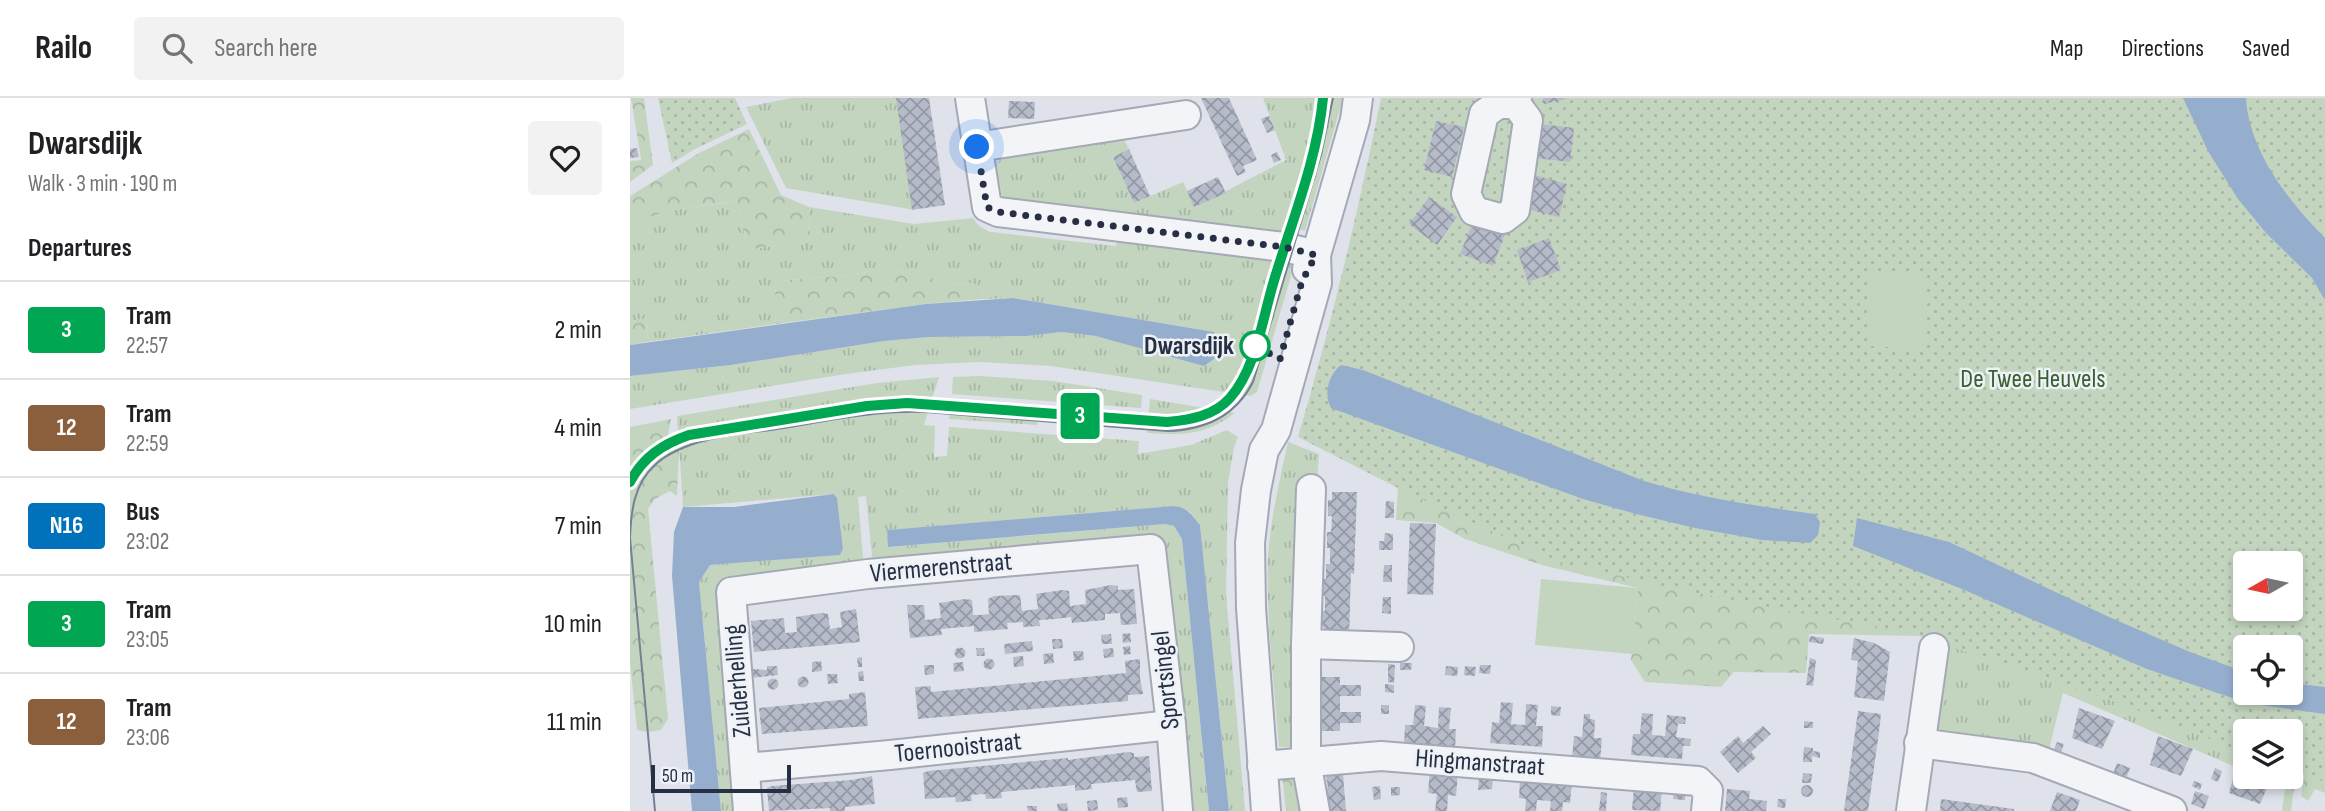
<!DOCTYPE html>
<meta charset="utf-8">
<style>
:root{--surface:#fff;--page:#f2f2f2;--text:#202124;--muted:#757577;--line:#e0e0e0}
body{margin:0;font-family:"Sofia Sans Condensed",sans-serif;background:var(--page);color:var(--text);height:100vh;display:flex;flex-direction:column;font-size:26px;white-space:nowrap}
*{box-sizing:border-box;margin:0}
p{font-size:23px;color:var(--muted)}
.icon{flex:none;width:38px;height:38px;fill:none;stroke:currentColor;stroke-width:2;stroke-linecap:round;stroke-linejoin:round}
.map{position:relative;flex:1;overflow:hidden}
.side{display:flex;flex-direction:column;background:var(--surface);width:630px}
.side>*{flex:none}
.badge{padding:0 14px;border-radius:5px;font-size:24px;line-height:46px}
.needle{width:46px;rotate:261deg}
.buttons{position:absolute;left:1603px;top:453px;display:grid;gap:14px}
.buttons a{display:grid;place-items:center;width:70px;height:70px;border-radius:7px;background:var(--surface);box-shadow:0 4px 10px #0003;font-size:35px}
.scale{position:absolute;left:21px;bottom:18px;width:140px;box-sizing:border-box;padding-left:7px;border:4px solid #262f43;border-top:0;font-size:19px;line-height:24px;white-space:nowrap;color:#262f43;-webkit-text-stroke:5px #eef2f7;paint-order:stroke}
.you{position:absolute;width:35px;height:35px;margin:-18px;border:5px solid #fff;border-radius:50%;background:#1a73e8;box-shadow:0 0 0 10px #1a73e833}
.map>.badge{position:absolute;translate:-50% -50%;box-shadow:0 0 0 4px #fff}
h2{padding:0 28px;font-size:26px;line-height:63px}
.round{display:grid;place-items:center;flex:none;width:74px;height:74px;border-radius:7px;background:var(--page)}
.summary{display:flex;align-items:center;justify-content:space-between;height:119px;padding:0 28px}
h1{font-size:33px;font-weight:700;line-height:52px}
ul{padding:0;list-style:none}
li{display:flex;align-items:center;gap:21px;height:98px;padding:0 28px;border-top:2px solid var(--line)}
li div{flex:1}
li b{display:block;font-size:26px}
li em{font-style:normal}
li .badge{min-width:77px;font-weight:700;text-align:center}
header{display:flex;align-items:center;gap:42px;box-sizing:border-box;height:98px;padding:0 35px;background:var(--surface);border-bottom:2px solid var(--line)}
header strong{font-size:33px}
nav{display:flex;gap:38px;margin-inline-start:auto;font-size:24px}
.search{width:490px;height:63px;background:var(--page);display:flex;align-items:center;gap:18px;box-sizing:border-box;padding:0 24px;border-radius:7px;color:var(--muted);font-size:26px}
main{display:flex;flex:1;min-height:0}
.map>svg:first-child{display:block}
</style>
<header>
<strong>Railo</strong>
<div class="search"><svg class="icon" aria-label="search" viewBox="0 0 24 24"><circle cx="10" cy="10" r="6"/><path d="M15 15l6 6"/></svg>Search here</div>
<nav><a>Map</a><a>Directions</a><a>Saved</a></nav>
</header>
<main>
<section class="side">
<div class="summary"><div><h1>Dwarsdijk</h1><p>Walk · 3 min · 190 m</p></div><a class="round"><svg class="icon" aria-label="heart" viewBox="0 0 24 24"><path d="M12 20l-8-8c-3-5 5-10 8-4 3-6 11-1 8 4z"/></svg></a></div>
<h2>Departures</h2>
<ul>
<li><span class="badge" style="background:#00a651;color:#fff">3</span><div><b>Tram</b><p>22:57</p></div><em>2 min</em></li>
<li><span class="badge" style="background:#8b5e3c;color:#fff">12</span><div><b>Tram</b><p>22:59</p></div><em>4 min</em></li>
<li><span class="badge" style="background:#0072bc;color:#fff">N16</span><div><b>Bus</b><p>23:02</p></div><em>7 min</em></li>
<li><span class="badge" style="background:#00a651;color:#fff">3</span><div><b>Tram</b><p>23:05</p></div><em>10 min</em></li>
<li><span class="badge" style="background:#8b5e3c;color:#fff">12</span><div><b>Tram</b><p>23:06</p></div><em>11 min</em></li>
</ul>
</section>
<div class="map">
<svg width="1695" height="713" viewBox="0 0 1695 713">
<defs>
<pattern id="grass-tufts" width="24" height="20" patternUnits="userSpaceOnUse" patternTransform="scale(1.75)"><rect width="24" height="20" fill="#c3d5bf"/><path d="M3 7l-1-3M5 7V3M7 7l1-3M15 17l-1-3M17 17v-4M19 17l1-3" fill="none" stroke="#a7b7a5"/></pattern>
<pattern id="forest-crowns" width="20" height="18" patternUnits="userSpaceOnUse" patternTransform="scale(1.75)"><rect width="20" height="18" fill="#c3d5bf"/><path d="M2 6a3 3 0 1 1 6 0M12 15a3 3 0 1 1 6 0" fill="none" stroke="#a7b7a5"/></pattern>
<pattern id="park-dots" width="8" height="8" patternUnits="userSpaceOnUse" patternTransform="scale(1.75)"><rect width="8" height="8" fill="#c3d5bf"/><path d="M2 2h.1M6 6h.1" fill="none" stroke="#a7b7a5" stroke-width="1.8" stroke-linecap="round"/></pattern>
<pattern id="building-cross-hatch" width="8" height="8" patternUnits="userSpaceOnUse" patternTransform="scale(1.75)"><rect width="8" height="8" fill="#b5bbc8"/><path d="M0 0l8 8M0 8l8-8" fill="none" stroke="#9398a4"/></pattern>
</defs>
<rect width="100%" height="100%" fill="#dfe2ea"/>
<g fill="url(#grass-tufts)">
<path d="M162,0h106l17,112 -129,-22 -40,-81z"/>
<path d="M633,0h80l-38,133 -17,-5 -6,10 -279,-36 -7,-34 5,-7 6,-2 2,-6 113,-15 7,13 -16,8 21,46 49,-21 12,25 91,-47z"/>
<path d="M107,103l11,49 62,-10 -1,-33 105,17 59,-6 6,8 11,6 126,14 2,-11 164,20 11,14 -36,123 -7,4 -199,-30 -71,-4 -65,3 -69,9 -216,35v-33l101,-11 153,-24 45,-4 98,-1 34,-4 35,4 118,-4 -201,-34 -31,1 1,-9 -10,-7 -17,2 -70,-17 -35,7 -72,6 -4,11 1,32 -129,18 1,-24 -18,3v-95c31,-19 72,-19 107,-25z"/>
<path d="M350,278l73,5 89,14 -1,13 -189,-14 1,-17z"/>
<path d="M309,279l-15,48 11,1 -1,31 13,-1 2,-29 190,14 -1,13 53,-9 36,-15 11,7 -4,10 -6,36 -2,111 19,217h-16l-29,-286 -10,-13 -17,-6 -286,24 2,17 276,-23 9,2 8,13 27,272h-20l-30,-261 -280,15 -7,-9 -6,-60 -8,1 6,73 -127,9 1,232h-17l-22,-229 11,-17 130,-10 3,-6 -6,-51 -3,-4 -151,13 -6,-91 200,-33z"/>
<path d="M520,301l85,14c-31,23 -51,22 -88,20z"/>
<path d="M320,304l88,6 -1,17 -88,-6z"/>
<path d="M658,344l31,12 -21,293h-19c-5,-63 -13,-126 -11,-189 2,-39 12,-78 20,-116z"/>
<path d="M1319,541l296,109v23l-182,-78 -15,61 -109,-19 -5,-8 8,-81z"/>
<path d="M1661,664l6,2 -6,47h-9l3,-23 -26,-11h32z"/>
</g>
<g fill="url(#forest-crowns)">
<path d="M1,0h13l9,67 -23,17v-21l11,-1z"/>
<path d="M119,31l32,66 28,12 1,33 -62,10 -11,-49c-35,5 -76,7 -107,25v-30l69,-43z"/>
<path d="M256,170l70,17 17,-2 10,7 -1,9 -56,5 -150,20c0,-13 -4,-32 3,-43l72,-6z"/>
<path d="M18,220l-1,24 -17,3v-24z"/>
<path d="M41,321l-3,16 24,11 -13,3 -2,47 -7,-5 -15,8 -7,10 20,210 -7,11 -13,2 -11,-2 -7,-68v-235z"/>
<path d="M768,388l507,140 14,10 -110,-2 -3,39 -72,-1 -13,15 -76,-5 -14,-22 7,-72 -96,-23 -77,-26 -29,-16 -40,-3z"/>
<path d="M1676,669l19,7v19l-10,-4 -7,12 -7,-5z"/>
<path d="M667,674l5,39h-16l-4,-36z"/>
</g>
<g fill="url(#park-dots)" fill-rule="evenodd">
<path d="M28,0h77l12,26 -52,25 -23,14z"/>
<path d="M751,0h944v684l-34,-12v-38h-46v21l-123,-49 -221,-74 -97,-16 -137,-27 -110,-26 -157,-72 -102,-52c33,-112 60,-224 83,-339zM1615,466h46v45h-46zM1615,550h46v45h-46z"/>
</g>
<g fill="#c3d5bf">
<path d="M1241,174l56,3 -2,74 -56,-3z"/>
<path d="M911,481l97,9 -6,66 -97,-9z"/>
</g>
<g fill="#96aece">
<path d="M1553,0h63c3,53 43,104 79,140v62l-13,-22 -46,-45 -28,-34 -30,-48z"/>
<path d="M383,200l201,34 5,9 -5,18 -10,7 -108,-30 -35,-4 -34,4 -98,1 -45,4 -153,24 -101,11v-31l296,-41z"/>
<path d="M711,267l22,5 281,111c56,17 113,25 171,33l5,8 -2,13 -8,8 -48,-3 -67,-12 -59,-14 -53,-15 -252,-91c-8,-14 -2,-34 10,-43z"/>
<path d="M204,396l3,4 6,51 -3,6 -130,10 -11,17 22,229h-29l-20,-235 2,-44 9,-25h51z"/>
<path d="M543,408c14,1 19,9 27,19l29,286h-20l-27,-272 -8,-13 -9,-2 -277,23 -1,-17z"/>
<path d="M1227,420l92,24 160,75 81,35 55,20v21h46v-10l34,4v27l-78,-11 -100,-34 -185,-80 -109,-43z"/>
</g>
<g fill="url(#building-cross-hatch)">
<path d="M266,0h33l16,107 -33,5z"/>
<path d="M571,0h28l28,62 -14,6 3,6 -9,4z"/>
<path d="M913,0h22l1,1 -22,5z"/>
<path d="M379,3l26,1 -1,17 -26,-1z"/>
<path d="M639,18l6,14 -8,3 -6,-14z"/>
<path d="M806,23l28,6 -12,50 -28,-7z"/>
<path d="M910,26l34,4 -4,34 -35,-4z"/>
<path d="M7,50l2,9 -9,1v-9z"/>
<path d="M499,51l21,47 -16,7 -21,-46z"/>
<path d="M647,54l4,8 -7,3 -3,-8z"/>
<path d="M904,77l33,9 -8,33 -33,-8z"/>
<path d="M588,79l8,16 -32,14 -7,-16z"/>
<path d="M799,99l28,20 -20,28 -28,-21z"/>
<path d="M843,124l32,12 -12,32 -33,-12z"/>
<path d="M919,140l12,32 -33,12 -11,-32z"/>
<path d="M702,394h25l-3,82 -3,-1 -2,64 -25,-1v-9h-4l1,-16h4v-15l-3,-1v-16h4v-15h4v-16h-3v-16h4l1,-16h-4v-16h4z"/>
<path d="M756,403l8,1v16h-9z"/>
<path d="M780,425l26,1 -3,71 -26,-1z"/>
<path d="M755,435l8,1v16h-14v-9h5z"/>
<path d="M754,467h8v17h-9z"/>
<path d="M481,487l7,1v4l16,-1 3,35 -16,1 -1,-12 -15,1v6l-33,3 -1,-6 -16,2 -16,1 1,6 -17,1v-5l-16,1 1,6 -34,3v-6l-33,3 1,6 -32,3 -3,-33h17l1,15 16,-2 -2,-15 26,-4 7,1 1,15h8l8,-1 -1,-15 6,-3 26,-1 2,16 16,-2 -2,-15 26,-4 7,1 1,15 16,-2 -1,-14z"/>
<path d="M753,499h8v17l-9,-1z"/>
<path d="M226,511l4,33 -106,10 -3,-31 33,-3 1,15 12,-1 -1,-15 26,-4 6,1 2,15 12,-2 -2,-15z"/>
<path d="M500,535l1,9 -8,1 -1,-9z"/>
<path d="M481,536l1,10h-10l-1,-9z"/>
<path d="M1180,538l14,2 -1,6 -14,-2z"/>
<path d="M1224,540l20,5 16,9 -6,49 -30,-4 4,-36 -7,-1z"/>
<path d="M422,541h10l1,9 -10,1z"/>
<path d="M402,543l1,10 -28,3 -1,-10z"/>
<path d="M500,548l1,8 -7,1 -1,-8z"/>
<circle cx="330" cy="555" r="5.5"/>
<path d="M346,550h8l1,8h-8z"/>
<path d="M483,550l1,9 -10,1 -1,-9z"/>
<path d="M443,553h10l1,9 -10,1z"/>
<path d="M423,555l1,10 -10,1 -1,-10z"/>
<path d="M393,558l1,10 -10,1 -1,-10z"/>
<path d="M232,559v10h-4l-1,-9z"/>
<path d="M1180,560l6,2 -3,26 -7,-1z"/>
<circle cx="359" cy="566" r="5.5"/>
<path d="M510,561v19l3,16 -15,1v6l-210,18 -3,-32 16,-1v6l195,-19 -1,-12z"/>
<path d="M191,563l1,10 -10,1v-10z"/>
<path d="M333,564l1,9 -10,1 -1,-9z"/>
<path d="M770,565h12l-1,7h-11z"/>
<path d="M758,566l7,1 -1,18 -6,-1z"/>
<path d="M294,567h10v9l-9,1z"/>
<path d="M850,567h11l-1,9 -11,-1z"/>
<path d="M137,568h10l1,9 -27,3 -1,-9 17,1z"/>
<path d="M816,568l12,1 -1,9 -12,-1z"/>
<path d="M835,568l11,1 -1,9 -11,-1z"/>
<path d="M233,573l1,10h-5l-1,-9z"/>
<path d="M197,576h10l1,9 -10,1z"/>
<circle cx="173" cy="584" r="5.5"/>
<path d="M687,579h23v8h21v11h-21v16h21v11h-21v8h-23z"/>
<circle cx="143" cy="586" r="5.5"/>
<path d="M755,586l9,1v8l-9,-1z"/>
<path d="M235,594l3,34 -106,8 -3,-26 90,-9v-5z"/>
<path d="M871,604l12,1 -2,21 14,1 1,-21 12,1 -2,21h7l-1,21 -52,-4 2,-21 7,1z"/>
<rect x="751" y="607" width="8" height="9"/>
<path d="M785,607l11,1 -2,20 14,2 1,-21 12,1 -2,21h7l-1,21 -51,-4 1,-21h8z"/>
<path d="M921,608l10,1 -1,9 -9,-1z"/>
<path d="M1449,610l36,13 -13,28 -30,-11z"/>
<path d="M1228,613l23,3 -2,18 -11,79h-24z"/>
<path d="M1012,615l11,1 -1,21 13,1 2,-21 19,2 -1,7h-7l-2,13 15,2 -1,7h-7l-1,13 -51,-4 2,-21h7z"/>
<path d="M954,616h6v5l5,1 -1,18h8l-2,24 -28,-2 2,-24 8,1z"/>
<path d="M1174,623l9,1v6h-9z"/>
<path d="M1133,628l8,8 -20,18 5,6 -18,15 -18,-21 18,-16 5,7z"/>
<path d="M1528,638l35,13 -12,27 -31,-11z"/>
<path d="M1427,644l7,2 -5,14 -7,-3z"/>
<path d="M1174,649l9,1v3l7,1v6l-8,-2v6h-9z"/>
<path d="M498,654l6,1v4l15,-1 3,35 -15,1 -2,-12 -44,4 1,5 -17,2v-6l-74,7 1,6 -16,1 -1,-5 -14,1 1,6 -16,1 -1,-5 -30,2 -2,-26 5,-2 140,-13v2z"/>
<path d="M1487,665l13,5 -5,13 -13,-4z"/>
<path d="M1607,666l8,2v11h27l-12,27 -31,-11z"/>
<path d="M1585,670l7,3 -4,11 -7,-3z"/>
<path d="M800,672l28,2 -2,24 -8,-1 -1,16h-12l2,-17 -9,-1z"/>
<path d="M1173,675l9,1 -1,9h-9z"/>
<path d="M713,676l3,37h-24l-3,-22 9,-1 -2,-12z"/>
<path d="M849,677l10,1 -1,3h5l-1,10 -14,1z"/>
<path d="M242,678l3,28 -30,3v4h-15v-3l-61,3 -2,-23 5,-2 80,-6z"/>
<path d="M890,680l52,4 -2,21 -7,-1 -1,9h-12l1,-10 -14,-1 -1,11h-11l1,-12 -7,-1z"/>
<path d="M1564,683l8,3 -2,6 -8,-4z"/>
<circle cx="1177" cy="693" r="6"/>
<path d="M750,688l1,13 -7,1 -2,-13z"/>
<path d="M761,689h9v8l-9,1z"/>
<path d="M1004,689l28,2 -2,22 -28,-1z"/>
<path d="M1097,691l23,2 -1,8 18,2 -1,10h-41z"/>
<path d="M1565,693l14,5 -5,13 -13,-5z"/>
<path d="M971,694l6,1 -1,18h-7z"/>
<path d="M1044,694h12l-1,8 -12,-1z"/>
<path d="M1427,694l23,8 -4,11h-26z"/>
<path d="M497,699l1,10 -10,1 -1,-10z"/>
<path d="M1148,701h8l-1,9 -8,-1z"/>
<path d="M1311,701l73,10v2h-74z"/>
<path d="M467,702l1,10 -10,1 -1,-10z"/>
<path d="M437,705l1,8h-10l-1,-7z"/>
<path d="M397,708h10v5h-9z"/>
</g>
<g fill="none" stroke-linecap="round" stroke-linejoin="round">
<g stroke="#a4a9b5" stroke-width="32">
<g id="minor">
<path d="M340,0l17,109 11,5 286,35 32,8"/>
<path d="M886,6h-18l-14,10 -18,80 8,17 29,8 12,-9 13,-90 -12,-16 1,-6"/>
<path d="M347,49l209,-32"/>
<path d="M677,171l9,-14 39,-135 3,-22"/>
<path d="M681,391l-5,155v117l9,50"/>
<path d="M676,546l93,3"/>
<path d="M1289,645l114,15 139,53"/>
<path d="M632,668l119,-10 317,25 10,10 -2,20"/>
<path d="M115,670l145,-13 281,-30"/>
<path d="M118,713l-17,-219 137,-18 283,-25 20,176 7,86"/>
<path d="M636,713l-15,-203 -1,-65 6,-53 8,-40 12,-20 41,-147 -1,-28"/>
<path d="M1281,713l23,-163"/>
</g>
</g>
<use href="#minor" stroke="#f2f4f8" stroke-width="28"/>
<g stroke="#768095" stroke-width="2">
<path d="M578,316c21,-11 33,-28 41,-50"/>
<path d="M0,384c16,-31 42,-43 74,-51"/>
<path d="M25,713l-25,-273c1,-27 4,-54 25,-73 10,-10 24,-16 38,-21 26,-9 56,-11 84,-15 49,-8 98,-19 149,-17l242,19c37,-1 67,-14 85,-49l68,-227 12,-57"/>
</g>
</g>
<g fill="none" stroke-linecap="round" stroke-linejoin="round">
<g stroke="#fff" stroke-width="16">
<path id="line" d="M0,384c13,-25 33,-38 59,-47l178,-29 40,-3 260,19c23,-2 47,-6 63,-24 26,-30 32,-77 43,-114 18,-61 44,-123 50,-186"/>
</g>
<use href="#line" stroke="#00a651" stroke-width="10"/>
<path stroke="#262f43" stroke-width="7" stroke-dasharray="0 12.6" d="M347,49l10,60 11,5 286,35 32,8 -14,26 -22,78 -25,-13"/>
</g>
<circle fill="#fff" stroke="#00a651" stroke-width="3.5" cx="625" cy="248" r="14"/>
<g text-anchor="middle" dominant-baseline="central" stroke-width="5" stroke-linejoin="round" paint-order="stroke">
<g font-size="26" font-weight="bold" fill="#262f43" stroke="#eef2f7" text-anchor="end">
<text x="604" y="248">Dwarsdijk</text>
</g>
<g font-size="26" fill="#386031" stroke="#eef2f7">
<text x="1403" y="281">De Twee Heuvels</text>
</g>
<g font-size="26" fill="#262f43" stroke="#eef2f7">
<text transform="translate(311 470) rotate(-5)">Viermerenstraat</text>
<text transform="translate(536 582) rotate(-96)">Sportsingel</text>
<text transform="translate(108 583) rotate(-95)">Zuiderhelling</text>
<text transform="translate(328 650) rotate(-6)">Toernooistraat</text>
<text transform="translate(850 665) rotate(4)">Hingmanstraat</text>
</g>
</g>
</svg>
<div class="buttons">
<a><svg class="needle" viewBox="-14 -14 28 28"><path d="M0-13l5 13h-10z" fill="#e53935"/><path d="M0 13l5-13h-10z" fill="#757577"/></svg></a>
<a><svg class="icon" aria-label="locate" viewBox="0 0 24 24"><circle cx="12" cy="12" r="6"/><path d="M12 2v4M12 18v4M2 12h4M18 12h4"/></svg></a>
<a><svg class="icon" aria-label="layers" viewBox="0 0 24 24"><path d="M12 4l9 5-9 5-9-5zM3 14l9 5 9-5"/></svg></a>
</div>
<div class="scale">50 m</div>
<div class="you" style="left:347px;top:49px"></div>
<b class="badge" style="left:450px;top:318px;background:#00a651;color:#fff">3</b>
</div>
</main>
